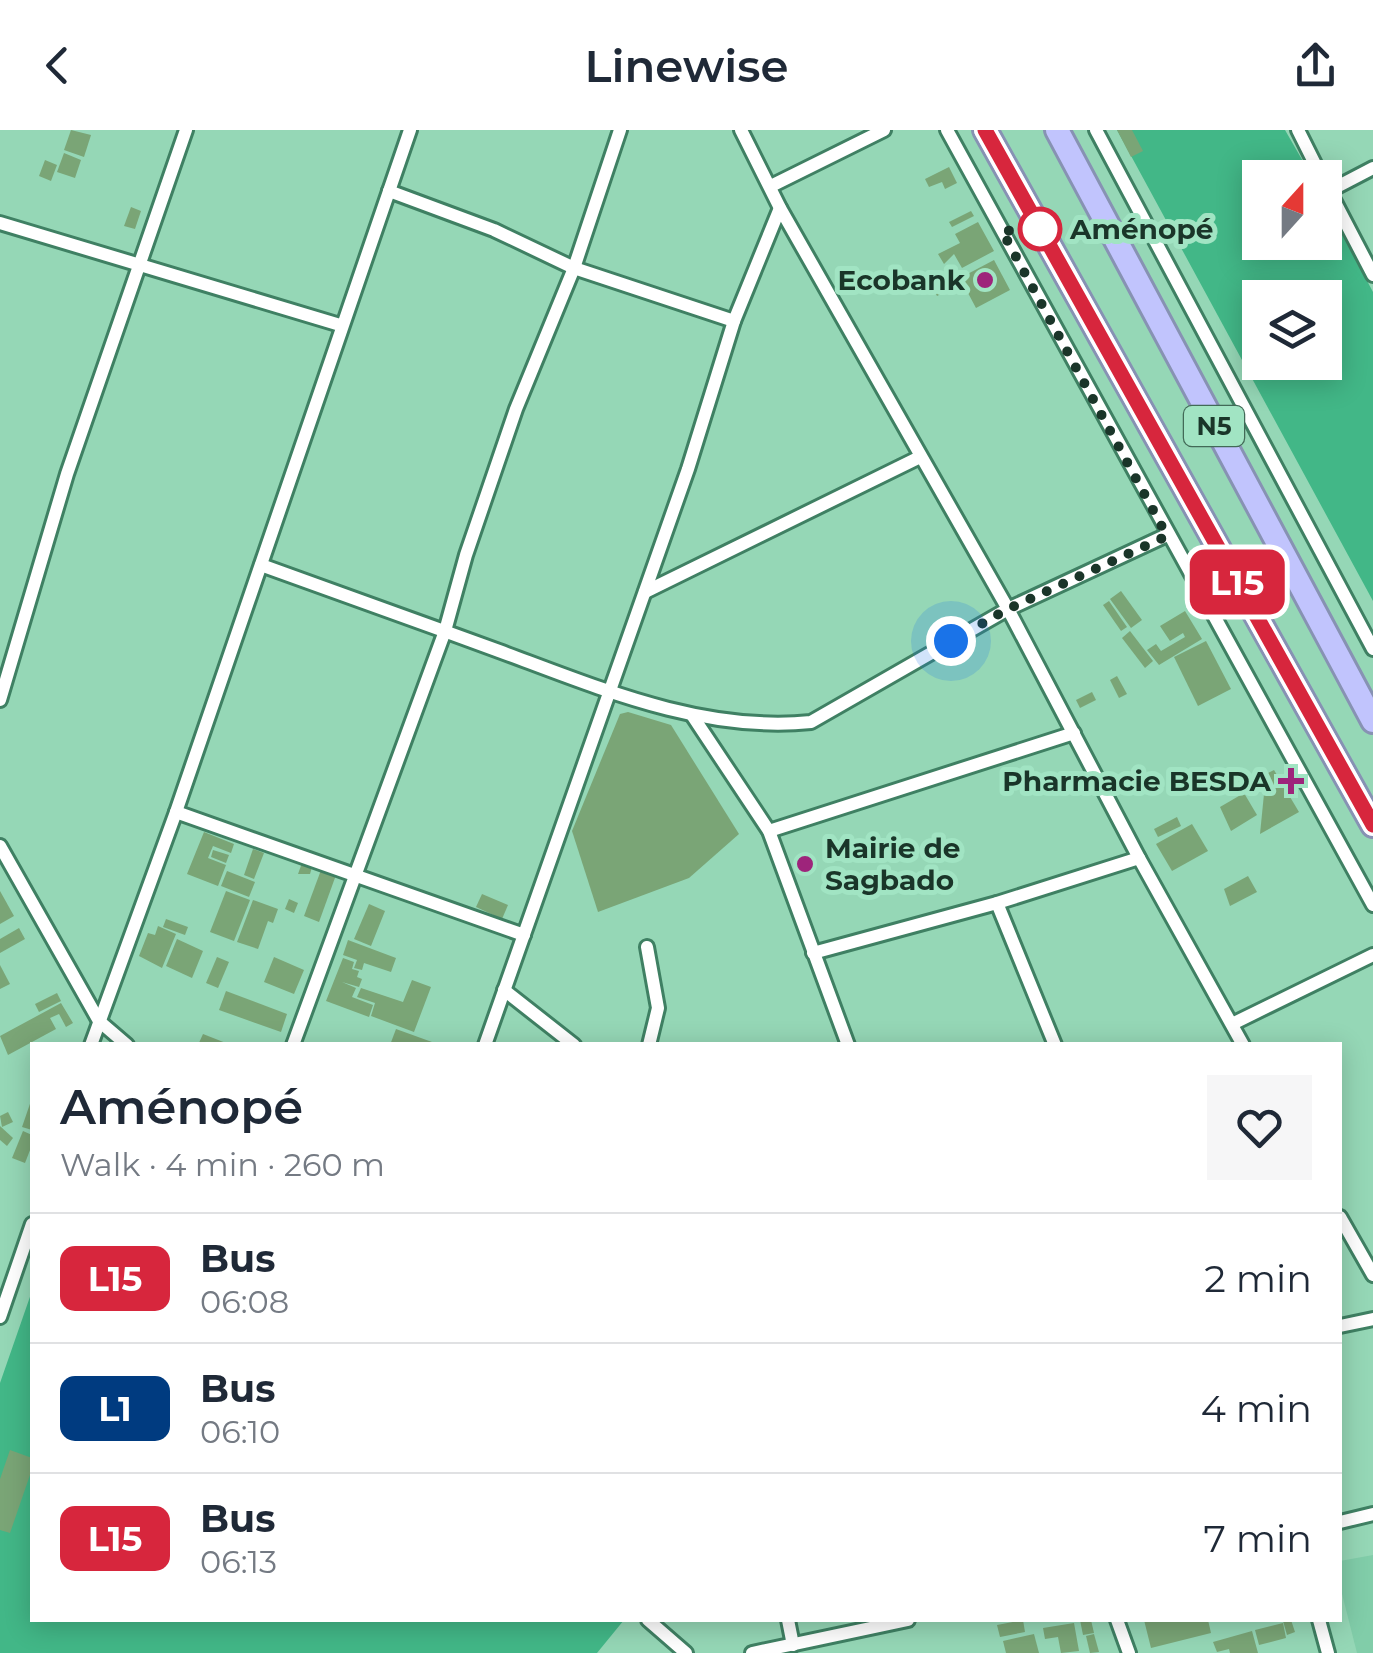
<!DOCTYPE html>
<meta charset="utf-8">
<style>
:root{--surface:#fff;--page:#f6f6f7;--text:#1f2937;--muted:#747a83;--line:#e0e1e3}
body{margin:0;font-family:Montserrat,sans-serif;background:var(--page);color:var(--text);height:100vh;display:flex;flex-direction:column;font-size:38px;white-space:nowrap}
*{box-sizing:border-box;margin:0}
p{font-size:32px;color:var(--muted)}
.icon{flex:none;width:55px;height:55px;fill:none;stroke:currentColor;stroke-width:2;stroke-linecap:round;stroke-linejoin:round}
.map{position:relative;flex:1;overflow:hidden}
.panel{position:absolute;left:30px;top:912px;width:1312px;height:580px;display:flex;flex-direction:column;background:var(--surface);border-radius:0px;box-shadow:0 5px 25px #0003}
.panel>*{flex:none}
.badge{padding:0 20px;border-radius:15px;font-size:35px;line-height:65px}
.needle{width:65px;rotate:21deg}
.controls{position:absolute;left:1242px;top:30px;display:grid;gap:20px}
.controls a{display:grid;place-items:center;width:100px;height:100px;border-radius:0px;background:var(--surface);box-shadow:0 5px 25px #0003;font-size:50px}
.you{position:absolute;width:50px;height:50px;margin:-25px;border:8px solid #fff;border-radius:50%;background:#1a73e8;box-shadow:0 0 0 15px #1a73e833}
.map>.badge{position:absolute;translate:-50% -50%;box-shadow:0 0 0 5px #fff}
.round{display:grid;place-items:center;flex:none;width:105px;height:105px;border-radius:0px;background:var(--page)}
.summary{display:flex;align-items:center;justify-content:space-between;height:170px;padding:0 30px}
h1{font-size:48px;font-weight:600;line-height:75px}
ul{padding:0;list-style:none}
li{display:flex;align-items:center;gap:30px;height:130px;padding:0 30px;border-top:2px solid var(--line)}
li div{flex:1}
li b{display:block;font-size:38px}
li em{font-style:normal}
li .badge{min-width:110px;font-weight:700;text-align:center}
header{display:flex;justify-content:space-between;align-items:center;height:130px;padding:0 30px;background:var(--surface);font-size:45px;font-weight:600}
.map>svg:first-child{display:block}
</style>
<header><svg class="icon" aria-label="back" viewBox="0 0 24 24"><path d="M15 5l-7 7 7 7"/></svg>Linewise<svg class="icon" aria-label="share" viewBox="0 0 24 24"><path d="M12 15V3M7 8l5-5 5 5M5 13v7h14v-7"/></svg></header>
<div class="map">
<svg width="1373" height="1523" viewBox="0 0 1373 1523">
<rect width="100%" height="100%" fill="#95d7b6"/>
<path fill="#81cda9" d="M1373,1425v98h-16l-17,-67v-25z"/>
<g fill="#42b787" fill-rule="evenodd">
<path d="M1117,0h168l27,47 -52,1v64h65v-40l6,11 42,79v309zM1260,168h65v64h-65z"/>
<path d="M32,1161v329h592l-27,33h-597v-270z"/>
</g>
<g fill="#7aa576">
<path d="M71,0l20,5 -7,22 -20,-7z"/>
<path d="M1117,0h15l11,21 -12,6z"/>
<path d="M64,23l17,7 -6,18 -18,-6z"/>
<path d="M45,30l12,5 -6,16 -12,-5z"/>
<path d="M949,37l8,16 -12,6 -3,-7 -13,5 -4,-8z"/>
<path d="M131,77l10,4 -6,18 -11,-3z"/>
<path d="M971,81l3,5 -22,11 -3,-5z"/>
<path d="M978,92l16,29 -32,17 -8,-14 -10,10 -6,-10 22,-11 -5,-9z"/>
<path d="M994,130l16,30 -34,18 -16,-30z"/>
<path d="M950,148l5,9 -18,9 -6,-12 5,-4 3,5z"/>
<path d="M1121,461l21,29 -11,8 -21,-29z"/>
<path d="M1109,471l18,26 -6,4 -18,-26z"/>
<path d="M1185,481l17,28 -43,26 -12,-15 9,-6 5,7 24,-14 -2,-4 -13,8 -10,-15z"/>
<path d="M1130,501l23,30 -8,7 -23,-30z"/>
<path d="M1206,511l25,48 -33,17 -24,-49z"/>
<path d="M1117,546l10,18 -8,4 -9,-18z"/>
<path d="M1092,562l4,8 -16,8 -4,-8z"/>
<path d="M628,582l43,13 68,109 -50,44 -91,34 -26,-81 48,-117z"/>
<path d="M1274,640l25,42 -39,22 6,-60z"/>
<path d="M1244,663l13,22 -26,16 -11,-24z"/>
<path d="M1177,687l4,9 -23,11 -4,-8z"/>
<path d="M1192,694l16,27 -36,20 -16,-27z"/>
<path d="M204,702l30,12 -3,9 -18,-7 -5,12 18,7 -8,21 -31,-12z"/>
<path d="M253,719l11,4 -10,26 -10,-4z"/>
<path d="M213,720l16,5 -3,8 -15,-6z"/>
<path d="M302,733l10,4 -2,7h-12z"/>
<path d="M321,740l15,5 -17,47 -15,-6z"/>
<path d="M227,741l28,11 -6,15 -28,-11z"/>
<path d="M1248,746l9,16 -27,14 -6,-17z"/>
<path d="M0,761l14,25 -14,8z"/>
<path d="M226,761l24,9 -16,41 -24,-9z"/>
<path d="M482,764l26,11 -6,14 -26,-12z"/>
<path d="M289,769l9,4 -4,10 -9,-4z"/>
<path d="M253,770l25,9 -5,14 -5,-2 -10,28 -21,-7z"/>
<path d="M369,774l16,7 -14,35 -17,-7z"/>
<path d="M166,789l22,8 -3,8 -22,-8z"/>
<path d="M158,796l18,8 -14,34 -23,-12 9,-23 7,2z"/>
<path d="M19,798l6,11 -25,14v-14z"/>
<path d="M177,809l26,12 -11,27 -26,-12z"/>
<path d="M348,810l48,18 -5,14 -27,-9 -2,7 -8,-2 3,-8 -14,-5z"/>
<path d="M217,827l12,5 -11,26 -12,-5z"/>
<path d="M274,827l30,13 -10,24 -30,-12z"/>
<path d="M343,828l11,4 -2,7 7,2 -2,6 5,2 -3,8 -17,-5 14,6 -4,9 21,8 -4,12 -43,-16z"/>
<path d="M0,835l10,19 -10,5z"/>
<path d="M412,850l19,7 -17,45 -43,-16 4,-13 -18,-6 4,-9 42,14z"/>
<path d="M226,861l61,23 -6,18 -62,-22z"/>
<path d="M57,863l4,8 -22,11 -4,-8z"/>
<path d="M61,873l12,20 -7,4 -7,-13 -9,4 6,11 -48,26 -8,-19z"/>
<path d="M396,899l36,13 -1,3h-41z"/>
<path d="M203,904l28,11h-33z"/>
<path d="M32,968v32l-10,-3z"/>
<path d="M8,982l5,10 -11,5 -2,-11z"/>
<path d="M0,996l13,12 -6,8 -7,-6z"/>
<path d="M23,1001l9,4v10l-7,18 -13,-5z"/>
<path d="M10,1320l22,8v11l-22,64 -10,-3v-51z"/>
<path d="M1023,1490l2,12 -25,5 -3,-12z"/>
<path d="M1080,1490h11l3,13 -11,2z"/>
<path d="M1144,1490h64l3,13 -60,15z"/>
<path d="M1291,1490l4,12 -8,3 -4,-14z"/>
<path d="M1074,1493l5,28 -18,2 -3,-16 -13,2 -2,-11z"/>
<path d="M1283,1493l3,15 -27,7 -4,-15z"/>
<path d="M1252,1501l6,22h-28l-1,-4 -12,3 -4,-10z"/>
<path d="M1034,1504l5,19h-33l-3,-12z"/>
<path d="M1094,1504l5,18 -9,1 -4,-17z"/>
</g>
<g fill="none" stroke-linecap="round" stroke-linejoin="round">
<g stroke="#3f8063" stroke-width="18">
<g id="street">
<path d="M741,0l39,78 228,401 131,249 104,187"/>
<path d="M947,0l426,775"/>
<path d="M1096,0l277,519"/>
<path d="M1298,0l24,48"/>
<path d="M1325,53l48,92"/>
<path d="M771,56l113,-56"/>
<path d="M389,61l105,39 80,38 160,53"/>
<path d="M1329,61l44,-23"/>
<path d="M0,93l340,102"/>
<path d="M261,435c80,29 159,57 238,86 100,37 204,82 312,71l197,-113 159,-74"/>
<path d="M645,462l275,-135"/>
<path d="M0,570l67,-226 119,-344"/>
<path d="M692,585l77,116 79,214"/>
<path d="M176,682l348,123"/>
<path d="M769,701l305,-98"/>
<path d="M0,716l99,175 28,24"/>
<path d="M997,773l58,142"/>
<path d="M647,817l11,61 -9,37"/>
<path d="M813,823l184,-50 142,-45"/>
<path d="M504,860l70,55"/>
<path d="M1232,894l141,-69"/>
<path d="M91,915l85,-233 234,-682"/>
<path d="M293,915l152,-414 21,-76 50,-146 58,-141 46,-138"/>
<path d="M485,915l203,-576 46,-148 46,-113"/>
<path d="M1340,1087l33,58"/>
<path d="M0,1187l32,-93"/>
<path d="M1340,1196l33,-7"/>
<path d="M1340,1392l33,-8"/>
<path d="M648,1490l38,33"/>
<path d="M788,1490l5,25"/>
<path d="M1117,1490l12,33"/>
<path d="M1319,1490l9,33"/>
<path d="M752,1523l156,-33"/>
</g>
</g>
<g stroke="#8792b3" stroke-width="28">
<g id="highway">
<path d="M985,0l388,695"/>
<path d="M1057,0l316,591"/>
</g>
</g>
<use href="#street" stroke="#fff" stroke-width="12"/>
<use href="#highway" stroke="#c1c4fd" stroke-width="22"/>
</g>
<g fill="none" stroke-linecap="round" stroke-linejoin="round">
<g stroke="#fff" stroke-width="22">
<path id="line" d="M985,0l388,695"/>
</g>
<use href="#line" stroke="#d7263d" stroke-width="15"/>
<path stroke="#1a3529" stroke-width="10" stroke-dasharray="0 18" d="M951,511l57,-32 159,-73 -165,-305 38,-2"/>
</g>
<circle fill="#fff" stroke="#d7263d" stroke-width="5" cx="1040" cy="99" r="20"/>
<g fill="#9e247b" stroke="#a1e4c3" stroke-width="4">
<circle cx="985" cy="150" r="10"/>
<path d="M1286 636h10v10h10v10h-10v10h-10v-10h-10v-10h10z"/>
<circle cx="805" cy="734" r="10"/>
</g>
<g text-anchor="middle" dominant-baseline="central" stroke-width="10" stroke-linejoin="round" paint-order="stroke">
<rect fill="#a1e4c3" stroke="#426a57" stroke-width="2.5" x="1184" y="276" width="60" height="40" rx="8"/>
<g font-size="25" font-weight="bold" fill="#1a3529">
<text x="1214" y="296">N5</text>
</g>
<g font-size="28" font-weight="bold" fill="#1a3529" stroke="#a1e4c3" text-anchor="start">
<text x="1070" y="99">Aménopé</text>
</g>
<g font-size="28" font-weight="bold" fill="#1a3529" stroke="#a1e4c3" text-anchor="end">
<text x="965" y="150">Ecobank</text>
<text x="1271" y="651">Pharmacie BESDA</text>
<text x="825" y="718" text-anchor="start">Mairie de<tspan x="825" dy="32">Sagbado</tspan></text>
</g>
</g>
</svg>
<div class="controls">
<a><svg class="needle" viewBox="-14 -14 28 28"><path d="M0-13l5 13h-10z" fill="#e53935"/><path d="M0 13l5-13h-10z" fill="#747a83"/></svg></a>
<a><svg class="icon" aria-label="layers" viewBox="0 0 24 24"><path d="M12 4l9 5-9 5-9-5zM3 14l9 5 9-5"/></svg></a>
</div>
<div class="you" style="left:951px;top:511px"></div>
<b class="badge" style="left:1237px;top:452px;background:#d7263d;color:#fff">L15</b>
<section class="panel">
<div class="summary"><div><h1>Aménopé</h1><p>Walk · 4 min · 260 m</p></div><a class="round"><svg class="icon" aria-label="heart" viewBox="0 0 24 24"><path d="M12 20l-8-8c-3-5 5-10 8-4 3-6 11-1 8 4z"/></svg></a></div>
<ul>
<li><span class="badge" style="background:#d7263d;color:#fff">L15</span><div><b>Bus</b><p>06:08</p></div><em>2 min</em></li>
<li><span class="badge" style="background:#003b80;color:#fff">L1</span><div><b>Bus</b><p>06:10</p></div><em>4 min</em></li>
<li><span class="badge" style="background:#d7263d;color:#fff">L15</span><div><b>Bus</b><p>06:13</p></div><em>7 min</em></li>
</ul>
</section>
</div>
